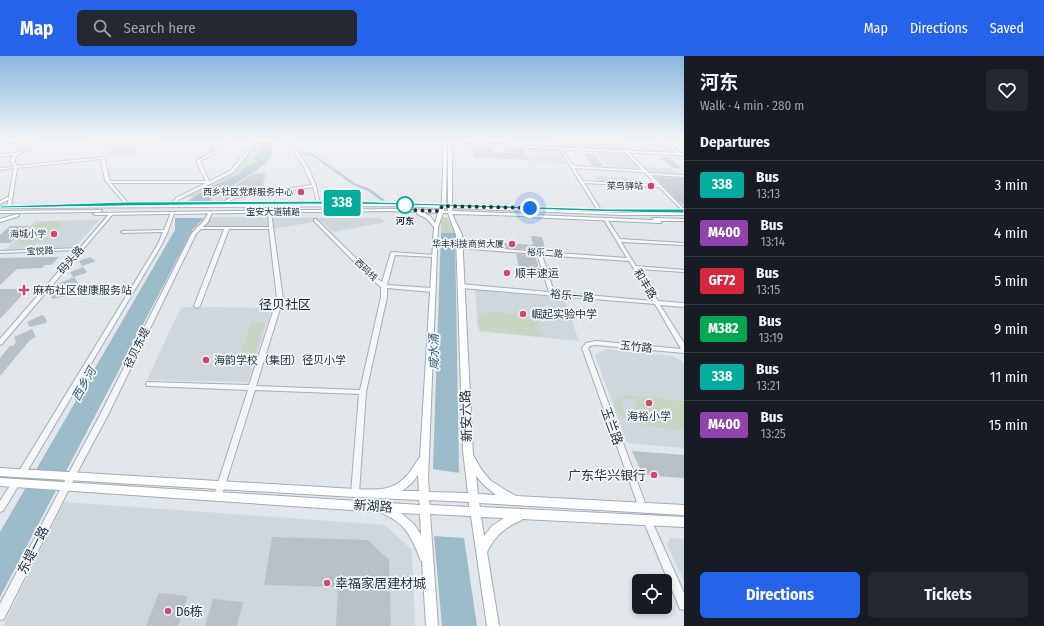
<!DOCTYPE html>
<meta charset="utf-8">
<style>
:root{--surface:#171b24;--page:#242831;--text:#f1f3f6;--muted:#9ea1a6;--line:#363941;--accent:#2563eb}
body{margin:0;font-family:"Fira Sans Condensed","Noto Sans SC",sans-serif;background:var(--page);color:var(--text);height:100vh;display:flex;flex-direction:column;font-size:15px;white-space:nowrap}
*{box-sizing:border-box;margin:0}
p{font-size:13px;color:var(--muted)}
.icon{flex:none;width:22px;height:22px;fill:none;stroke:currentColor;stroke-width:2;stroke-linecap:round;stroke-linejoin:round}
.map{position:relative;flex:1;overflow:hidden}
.details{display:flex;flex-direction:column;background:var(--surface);width:360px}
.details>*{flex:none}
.badge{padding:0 8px;border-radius:3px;font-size:14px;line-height:26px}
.tools{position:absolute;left:632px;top:518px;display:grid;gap:8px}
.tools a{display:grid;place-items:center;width:40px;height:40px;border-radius:6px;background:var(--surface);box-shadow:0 2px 6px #0003;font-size:20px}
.you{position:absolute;width:20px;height:20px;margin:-10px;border:3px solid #fff;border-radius:50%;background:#1a73e8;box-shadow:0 0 0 6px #1a73e833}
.map>.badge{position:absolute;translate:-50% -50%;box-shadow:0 0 0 2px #fff}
h2{padding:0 16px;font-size:15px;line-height:36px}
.round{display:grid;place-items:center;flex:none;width:42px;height:42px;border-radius:6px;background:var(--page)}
.headline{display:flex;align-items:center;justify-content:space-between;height:68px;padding:0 16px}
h1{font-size:19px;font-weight:700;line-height:30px}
.action{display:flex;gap:8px;margin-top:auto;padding:8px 16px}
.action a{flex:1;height:46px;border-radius:6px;background:var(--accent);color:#fff;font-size:16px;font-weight:700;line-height:46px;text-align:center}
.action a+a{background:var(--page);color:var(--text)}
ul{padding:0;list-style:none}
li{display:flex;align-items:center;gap:12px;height:48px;padding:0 16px;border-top:1px solid var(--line)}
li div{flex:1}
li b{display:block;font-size:15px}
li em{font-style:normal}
li .badge{min-width:44px;font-weight:700;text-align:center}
header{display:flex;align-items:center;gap:24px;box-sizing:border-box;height:56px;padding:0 20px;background:var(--accent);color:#fff}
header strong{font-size:19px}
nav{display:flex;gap:22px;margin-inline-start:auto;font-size:14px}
.search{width:280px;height:36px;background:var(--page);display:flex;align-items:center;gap:10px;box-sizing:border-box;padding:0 14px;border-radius:6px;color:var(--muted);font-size:15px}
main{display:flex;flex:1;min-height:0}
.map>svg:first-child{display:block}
</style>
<header>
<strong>Map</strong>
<div class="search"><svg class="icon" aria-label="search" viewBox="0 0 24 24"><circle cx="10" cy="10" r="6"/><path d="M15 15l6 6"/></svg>Search here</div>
<nav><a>Map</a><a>Directions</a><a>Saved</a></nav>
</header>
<main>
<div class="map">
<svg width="684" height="570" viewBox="0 0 684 570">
<rect width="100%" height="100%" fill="#e1e6ea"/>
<g fill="#cfd6dc">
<path d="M88,84h35l6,2 9,-2h23l-26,7 8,7 -36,4v-12h-19z"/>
<path d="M561,84h51l9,10 -55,-3z"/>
<path d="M527,93l31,1 8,14 -33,-2z"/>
<path d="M595,96l30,1 17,18 -33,-2z"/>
<path d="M643,111l27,1 8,8 -27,-2z"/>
<path d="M268,115l-6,21 -28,4 -10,5 -12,1v-5l41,-25z"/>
<path d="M595,120l34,2 5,6 -35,-2z"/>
<path d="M212,161l169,1 4,4 -52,10 -12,-11 -57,9h-63z"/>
<path d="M99,164l-24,27 -70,3 30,-29z"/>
<path d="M475,234l89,8 15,43 -101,-10z"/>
<path d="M181,251l91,1 -24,74 -101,-2z"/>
<path d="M606,293l66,7 10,5 2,3v84l-57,-5 -32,-88z"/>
<path d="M64,446l321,23 27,25 3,76h-412z"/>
<path d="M670,482l14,1v42l-17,-36z"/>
</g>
<g fill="#cad4c3" fill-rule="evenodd">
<path d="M255,84h3l4,8 -8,10 3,2 -18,14 -28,13 -15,10h-12l49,-25 19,-24z"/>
<path d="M441,161l7,1 7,15h-14z"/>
<path d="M54,165l6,2 1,2c-11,11 -27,25 -43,17 1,-12 25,-21 36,-21z"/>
<path d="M489,256c9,0 63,2 49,21h4l1,4 -63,-6v-4h2l-4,-4v-5l4,-4z"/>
<path d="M251,267h14l-10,30h-14z"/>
<path d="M625,339l59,6v29c-19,-3 -65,-2 -70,-27l2,-5zM627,343h7l7,19c-9,-1 -19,-4 -20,-15z"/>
</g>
<g fill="#9dbac9">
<path d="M258,84h12c3,4 3,13 0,18 -6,10 -46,32 -58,39l-1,4h-24l24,-14 28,-13 8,-8 5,-1 5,-5 -4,-2 3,-4h3l1,-3 -1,-1 3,-2z"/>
<path d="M175,162h29l-11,11 -193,368v-65l175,-302z"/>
<path d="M441,177h14l4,240 -26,-4z"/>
<path d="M434,480l30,2 13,88h-35z"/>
</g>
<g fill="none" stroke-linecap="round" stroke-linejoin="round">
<path fill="#9dbac9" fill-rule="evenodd" d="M299,96l15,2 41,29 15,6 15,11 -3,1 -14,-10 -15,-6 -41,-29 -13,-2z"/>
</g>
<g fill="#b9c0c7">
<path d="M466,90l26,2 2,4 11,1v-4h18l7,11 -56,-3 -1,-6z"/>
<path d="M583,97h10l10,13h-10z"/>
<path d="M660,101h9l13,12 -9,-1z"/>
<path d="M254,118h11l-3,13 -6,2 -19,-2 2,-4z"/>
<path d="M655,121l29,1v27l-6,-4z"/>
<path d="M10,170h19l-19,17h-10v-8z"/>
<path d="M531,180l11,1 4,14 -41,-3 -1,-5 29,2z"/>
<path d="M516,198l19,1 4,14 -20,-1z"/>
<path d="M59,201l-8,8h-6l-3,3 -25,1 -17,16v-27z"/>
<path d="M90,201l5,4 -1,1 -12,4 -3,-5z"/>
<path d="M83,211l4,5 -1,1 -13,4 -3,-5z"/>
<path d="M74,221l4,6 -2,1 -13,4 -3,-5z"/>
<path d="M0,233h28l-28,30z"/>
<path d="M64,233l4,6 -1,1 -15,3 -2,-4z"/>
<path d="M42,259l2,1 3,5 -1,2 -16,4 -3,-5z"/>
<path d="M32,273l4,8 -6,3 -30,36v-18l10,-12h3l3,-4 -2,-5z"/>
<path d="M632,395l52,4v23l-41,-3z"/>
<path d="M272,481l96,3 21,20 2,66h-55l2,-39 -74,-2z"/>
<path d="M159,537l29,3 -10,30h-32z"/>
<path d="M213,543l30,3 -6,24h-32z"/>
</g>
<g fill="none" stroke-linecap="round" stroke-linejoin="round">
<g stroke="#a6aeb4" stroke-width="2">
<g id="minor">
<path d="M25,84h7v7l-16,9 -2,5 3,5 85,-9 2,1 6,23h96l-10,-20 29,-16 5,-5h2l-5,7 -27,14 9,20h1l20,-10 20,-23 3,-8h2l-3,9 -20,24 -54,27 -4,5 -3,-1 5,-6 30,-15h-95l17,20 1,1 -2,1h-1l-21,-25 -4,-21 -84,9 -6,39 -2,1 -2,-1 7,-39 -14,2v-2l14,-1 -4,-6 3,-6 -13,1v-2l16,-1 14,-6v-6l-30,3v-2z"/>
<path d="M286,84h2l20,27 8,19 4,18 -3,-1 -4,-16 -78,11 -10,6h-2v-2l11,-6 78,-11 -8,-18z"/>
<path d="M503,84h2l2,7 -2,-1z"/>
<path d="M554,84h2l17,26 69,4 -28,-30h2l33,33 35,2v2l-33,-2 33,34v3l-25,-25 -75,-4 17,27 -3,1zM574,112l70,4 13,13 -74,-4z"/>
<path d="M268,155l3,1 12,87 -27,87 104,4 21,-93v-10l-11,-9 -56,-57v-2h2l58,57 8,6 9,-30 43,3 2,1 -2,1 -39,-2 -8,30 45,3 3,2 -3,2 -45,-4v9l-21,95 -7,101 -1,3 -3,1 -3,-1 -1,-3 8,-99 -104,-4 -33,105 -1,3 -3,1 -3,-1 -1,-3 34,-105 -99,-4h-2l-1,-2 1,-2h2l100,3 28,-86 -8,-70h-40l-29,77 -3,2 -3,-2 30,-77h-23l-5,5 -88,181 -30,56 -74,148 -4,1v-16l72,-137 28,-52 92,-182 4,-4 1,-2c6,-3 8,-9 12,-15l3,1 -4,9 -5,5h66z"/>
<path d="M171,156l3,1 -6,18 -6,13 -137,231 -3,1 -3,-1 -1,-2 1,-2 139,-227 5,-12 -40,1 -2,-1 2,-1 41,-1z"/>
<path d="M110,157l3,1 -111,130 -2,1v-6l77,-89 -77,3v-2l80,-3z"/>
<path d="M605,163h2l13,20 64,4v2l-63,-3 15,24 48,4v2l-46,-3 20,32 26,2v4l-24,-2 24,38v10l-88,-8 -6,1 -2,2 59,160 -1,3 -3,1 -3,-1 -1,-3 -57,-160 4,-5 10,-2 85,8 -26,-45 -194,-16 -3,-2 3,-2 88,8 -12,-38 -79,-6v-2h2l167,12 -23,-38zM542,199l87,6 24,40 -99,-9z"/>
<path d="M16,423l3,2 1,2 -1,2 -16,26 -3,1v-11l13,-20z"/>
<path d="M647,460l3,1 34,76v17l-4,-1 -37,-89 1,-3z"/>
</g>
</g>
<g stroke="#a1acb5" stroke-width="2">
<g id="major">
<path d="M444,84h2l1,2h1l1,-2h2l1,2 224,11 -17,-13h4l17,13h4v2l-3,1 -3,-1 -226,-11v62l170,7h62v2h-62l-170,-7v3l80,3 2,1 119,5 -1,-1 2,-1 30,1v2h-24l2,1 -2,1 -132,-6 -2,-1 -74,-2 10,21 11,220 8,14 9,11 12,8 14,8 168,9v10l-205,-12 1,4 204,10v10l-162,-8v1c-17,7 -27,16 -35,32l12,74h-12l-16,-110 -41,-2 8,112h-12l-4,-65h-1c-6,-15 -11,-30 -25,-40 -5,-4 -11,-6 -16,-9l-380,-26v-8l420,27 -1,-5 -64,-3 -355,-21v-8l355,21c22,1 39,3 54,-16 4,-5 7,-11 11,-16l14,-230 -8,-9 -9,-4v-2l-26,-1 -296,4 -2,-1 2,-1 295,-4 49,1 1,-2 -35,-2 -405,2v-2l405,-2 36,1 1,-3zM447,88h1v61h-3l1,-3zM444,152h4v3h-4zM422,156l16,1 -3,10 -5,-7zM443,157h5l8,22 7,216 5,42 -39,-1 -1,-13 10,-252zM418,419l1,16h-17l10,-8zM476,420l8,9 12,10 -18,-1zM429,444l40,2v5l-39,-2zM401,457l19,1 1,21 -7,-11zM481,461h1l22,1 -12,8 -8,10z"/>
<path d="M8,141l4,1 -12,6v-3z"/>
<path d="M102,154v1l-2,1 -100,1v-2z"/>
<path d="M17,158l2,1v1l-19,6v-3z"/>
</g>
</g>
<use href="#minor" fill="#f4f6f8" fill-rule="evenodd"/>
<use href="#major" fill="#fff" fill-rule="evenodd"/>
</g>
<linearGradient id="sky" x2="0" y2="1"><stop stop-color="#8ab6dc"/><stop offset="0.51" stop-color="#f2f4f6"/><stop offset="1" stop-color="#f2f4f6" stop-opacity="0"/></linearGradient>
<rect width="684" height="164" fill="url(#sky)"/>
<path fill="#01ad9c" stroke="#fff" d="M345,145l262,8h77v4c-113,-1 -227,-8 -340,-9 -115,0 -229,2 -344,4v-2l127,-4z"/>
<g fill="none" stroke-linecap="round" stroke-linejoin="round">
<path stroke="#2a3641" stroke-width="4" stroke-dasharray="0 7.2" d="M405,149l1,5 34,1 2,-5 88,2"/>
</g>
<g fill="#cd4872" stroke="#f1f5f7" stroke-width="1.5">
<circle cx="651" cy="130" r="4"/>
<circle cx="301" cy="136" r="4"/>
<circle cx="54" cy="178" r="4"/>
<circle cx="512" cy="188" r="4"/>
<circle cx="507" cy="217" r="4"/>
<path d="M22 228h4v4h4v4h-4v4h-4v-4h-4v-4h4z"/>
<circle cx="523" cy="258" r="4"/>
<circle cx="206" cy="304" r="4"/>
<circle cx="649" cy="347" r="4"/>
<circle cx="654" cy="419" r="4"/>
<circle cx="327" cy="527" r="4"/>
<circle cx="168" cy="555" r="4"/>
</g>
<circle fill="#fff" stroke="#01ad9c" stroke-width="2" cx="405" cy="149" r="8"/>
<g text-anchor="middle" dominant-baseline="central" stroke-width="3.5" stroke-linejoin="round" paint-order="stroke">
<g font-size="9" fill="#2a3641" stroke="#f1f5f7" text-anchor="end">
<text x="643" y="130">菜鸟驿站</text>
<text x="293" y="136">西乡社区党群服务中心</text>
<text x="46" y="178">海城小学</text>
<text x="504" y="188">华丰科技商贸大厦</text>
</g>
<g font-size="9" fill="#2a3641" stroke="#f1f5f7">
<text x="273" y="156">宝安大道辅路</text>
<text transform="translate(40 195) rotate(-2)">宝悦路</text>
<text transform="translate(545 197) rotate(4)">裕乐二路</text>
<text transform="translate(366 214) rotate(44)">西码线</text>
</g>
<g font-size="9" font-weight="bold" fill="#2a3641" stroke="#f1f5f7">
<text x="405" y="165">河东</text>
</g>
<g font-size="11" fill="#2a3641" stroke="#f1f5f7">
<text transform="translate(71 204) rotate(-49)">码头路</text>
<text transform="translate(645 228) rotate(59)">和丰路</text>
<text transform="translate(572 240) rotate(5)">裕乐一路</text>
<text transform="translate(636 291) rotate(6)">玉竹路</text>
<text transform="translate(137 292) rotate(-64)">径贝东堤</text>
</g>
<g font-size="11" fill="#2a3641" stroke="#f1f5f7" text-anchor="start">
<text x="515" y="217">顺丰速运</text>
<text x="33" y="234">麻布社区健康服务站</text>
<text x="531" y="258">崛起实验中学</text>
<text x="214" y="304">海韵学校（集团）径贝小学</text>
<text x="649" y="360" text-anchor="middle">海裕小学</text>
</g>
<g font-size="12" font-style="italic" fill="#345c75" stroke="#f1f5f7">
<text transform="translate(434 296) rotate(-90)">咸水涌</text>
<text transform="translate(84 328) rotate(-61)">西乡河</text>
</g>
<g font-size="13" fill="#1c2732" stroke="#f1f5f7">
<text x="285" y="248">径贝社区</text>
</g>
<g font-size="13" fill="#2a3641" stroke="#f1f5f7">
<text transform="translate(466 360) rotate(-92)">新安六路</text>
<text transform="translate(612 370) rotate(70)">玉兰路</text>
<text transform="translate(373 450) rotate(4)">新湖路</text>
<text transform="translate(33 494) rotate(-63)">东堤一路</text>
</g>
<g font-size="13" fill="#2a3641" stroke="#f1f5f7" text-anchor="start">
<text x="646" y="419" text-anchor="end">广东华兴银行</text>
<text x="335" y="527">幸福家居建材城</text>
<text x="176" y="555">D6栋</text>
</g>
</g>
</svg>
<div class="tools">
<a><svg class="icon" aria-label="locate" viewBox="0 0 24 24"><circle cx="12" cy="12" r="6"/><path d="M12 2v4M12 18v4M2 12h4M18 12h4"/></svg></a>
</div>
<div class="you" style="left:530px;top:152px"></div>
<b class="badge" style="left:342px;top:147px;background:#01ad9c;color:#fff">338</b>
</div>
<section class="details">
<div class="headline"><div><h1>河东</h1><p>Walk · 4 min · 280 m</p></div><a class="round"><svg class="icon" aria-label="heart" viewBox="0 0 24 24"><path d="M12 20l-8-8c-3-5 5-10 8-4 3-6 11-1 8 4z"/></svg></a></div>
<h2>Departures</h2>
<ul>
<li><span class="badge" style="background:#01ad9c;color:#fff">338</span><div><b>Bus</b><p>13:13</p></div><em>3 min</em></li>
<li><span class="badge" style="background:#8e44ad;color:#fff">M400</span><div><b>Bus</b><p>13:14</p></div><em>4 min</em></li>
<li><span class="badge" style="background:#d7263d;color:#fff">GF72</span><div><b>Bus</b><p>13:15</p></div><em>5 min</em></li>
<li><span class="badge" style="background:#00a651;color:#fff">M382</span><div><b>Bus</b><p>13:19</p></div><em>9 min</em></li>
<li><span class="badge" style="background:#01ad9c;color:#fff">338</span><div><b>Bus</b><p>13:21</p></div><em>11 min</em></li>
<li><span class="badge" style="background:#8e44ad;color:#fff">M400</span><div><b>Bus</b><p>13:25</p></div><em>15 min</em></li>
</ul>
<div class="action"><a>Directions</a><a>Tickets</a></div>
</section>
</main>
